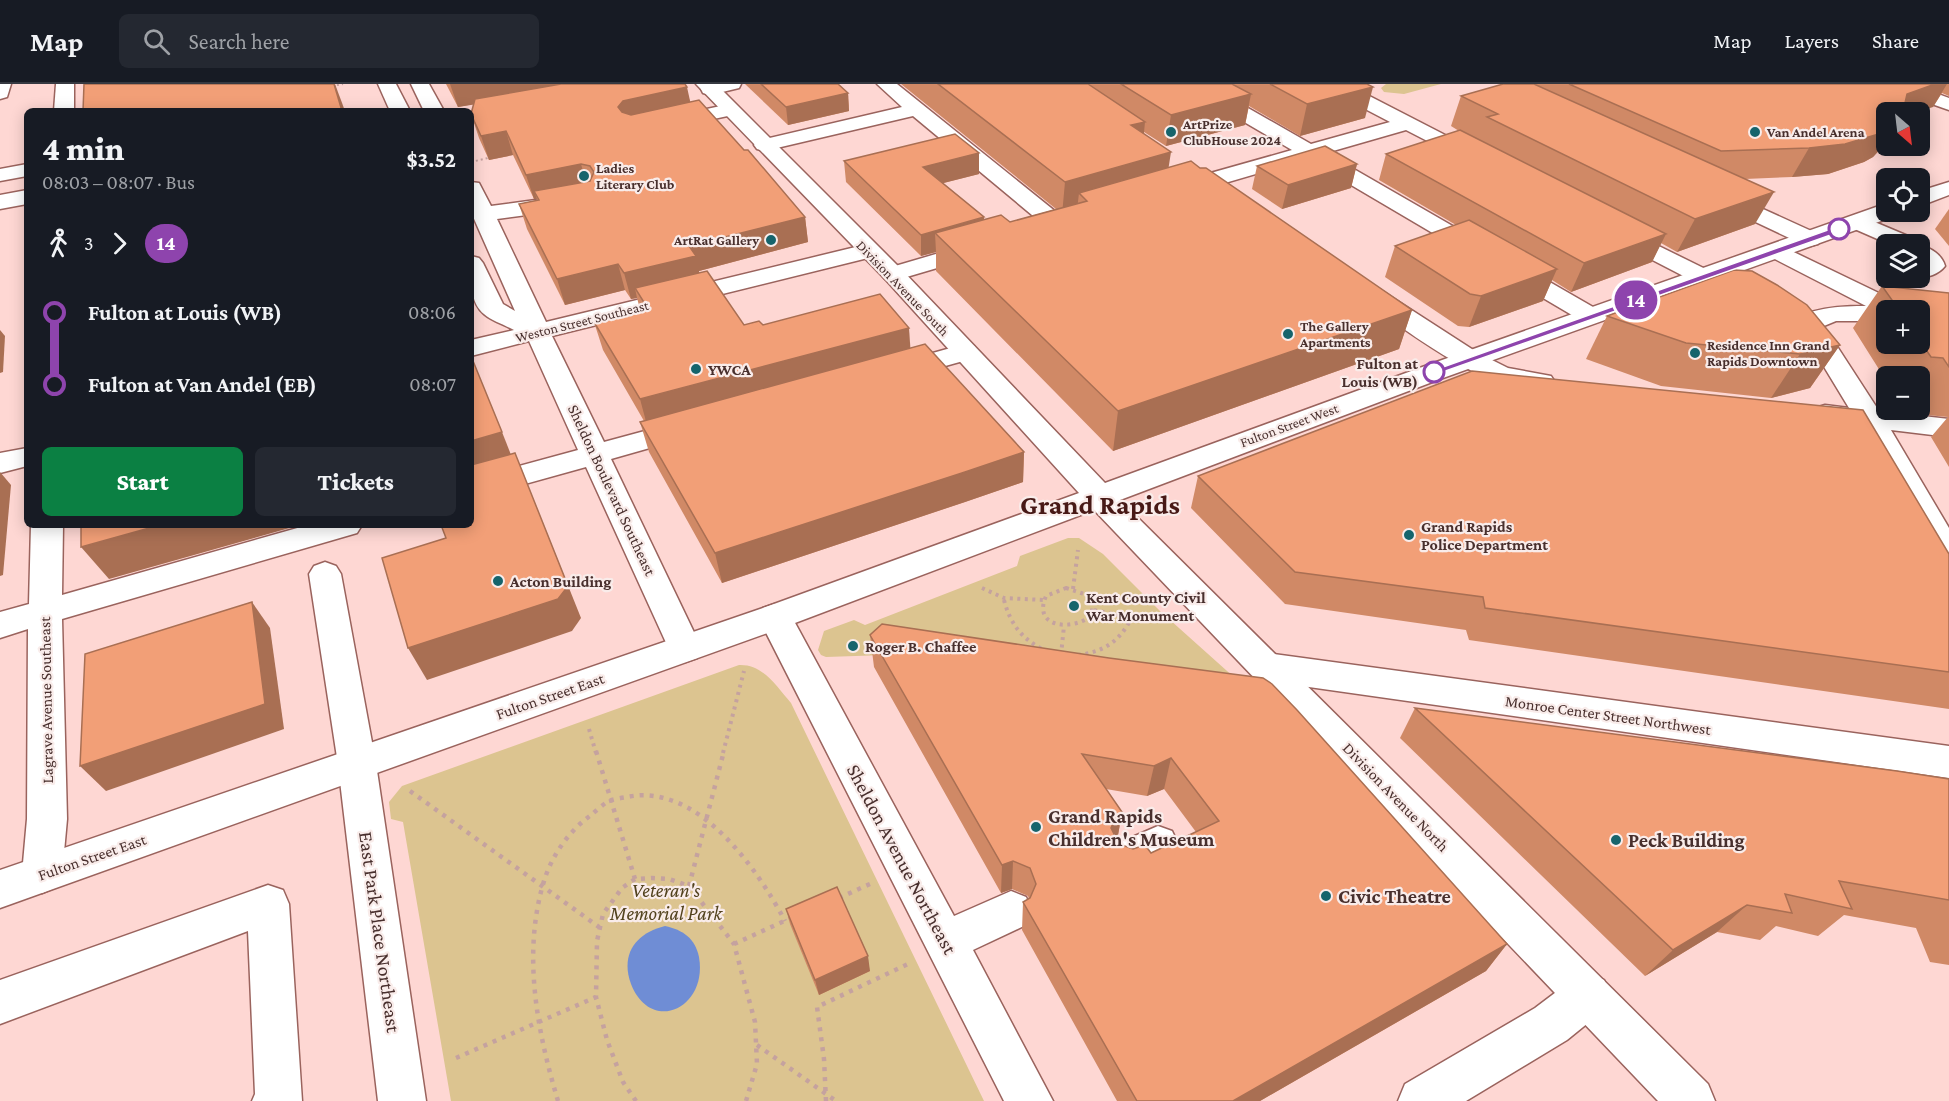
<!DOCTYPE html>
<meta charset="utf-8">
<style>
:root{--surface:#171b24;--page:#242831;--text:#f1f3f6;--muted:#9ea1a6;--line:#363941;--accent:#0b8043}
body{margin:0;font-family:"Crimson Pro",serif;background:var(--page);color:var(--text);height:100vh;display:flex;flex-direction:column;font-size:22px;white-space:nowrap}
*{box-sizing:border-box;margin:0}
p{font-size:20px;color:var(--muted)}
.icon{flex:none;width:33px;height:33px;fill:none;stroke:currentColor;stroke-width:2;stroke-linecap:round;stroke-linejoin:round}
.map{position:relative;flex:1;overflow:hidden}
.sheet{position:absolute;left:24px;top:24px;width:450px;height:420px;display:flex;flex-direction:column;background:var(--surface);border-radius:9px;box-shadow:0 3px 15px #0003}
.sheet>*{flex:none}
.badge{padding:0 12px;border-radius:20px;font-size:21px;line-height:39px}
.needle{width:39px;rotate:152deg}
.fabs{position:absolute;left:1876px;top:18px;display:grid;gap:12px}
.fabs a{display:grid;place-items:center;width:54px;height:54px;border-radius:9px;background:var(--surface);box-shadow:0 3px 15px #0003;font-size:30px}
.map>.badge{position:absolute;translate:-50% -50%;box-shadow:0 0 0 3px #fff}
.legs{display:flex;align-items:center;gap:9px;height:66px;padding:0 18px;font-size:20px}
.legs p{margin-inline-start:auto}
.head{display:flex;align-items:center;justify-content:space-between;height:102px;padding:0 18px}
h1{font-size:33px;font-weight:800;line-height:45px}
.action{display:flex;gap:12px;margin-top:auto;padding:12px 18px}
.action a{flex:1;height:69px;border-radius:9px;background:var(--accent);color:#fff;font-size:24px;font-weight:800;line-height:69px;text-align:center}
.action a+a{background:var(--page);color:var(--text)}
ul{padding:0 18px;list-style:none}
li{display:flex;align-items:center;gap:21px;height:72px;font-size:22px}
li i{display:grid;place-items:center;width:9px;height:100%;margin:0 8px;background:currentColor}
li i::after{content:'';width:15px;height:15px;margin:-8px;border:4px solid;border-radius:50%;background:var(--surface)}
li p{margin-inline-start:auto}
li:first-child i{background:linear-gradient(#0000 50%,currentColor 0)}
li:last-child i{background:linear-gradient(currentColor 50%,#0000 0)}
header{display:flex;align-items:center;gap:36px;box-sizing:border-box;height:84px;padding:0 30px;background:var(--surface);border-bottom:2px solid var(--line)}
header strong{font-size:28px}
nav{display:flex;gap:33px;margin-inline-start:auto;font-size:21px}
.search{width:420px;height:54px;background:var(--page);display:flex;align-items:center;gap:15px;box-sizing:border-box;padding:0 21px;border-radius:9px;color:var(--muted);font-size:22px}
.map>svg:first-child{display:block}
</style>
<header>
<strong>Map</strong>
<div class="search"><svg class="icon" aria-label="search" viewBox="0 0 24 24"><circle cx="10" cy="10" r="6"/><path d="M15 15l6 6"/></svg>Search here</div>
<nav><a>Map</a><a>Layers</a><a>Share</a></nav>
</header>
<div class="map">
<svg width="1949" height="1017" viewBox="0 0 1949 1017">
<rect width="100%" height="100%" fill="#fed7d3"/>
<g fill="#dcc490">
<path d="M1386,0h55l-37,10 -20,-2 -3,-4z"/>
<path d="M1068,454h11l24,16 57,57 114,102 -389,-58 -59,2 -5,-2 -3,-5 6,-19 30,-11 11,5 152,-59 3,-10z"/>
<path d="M739,581c24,-1 37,21 52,38l193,398h-533l-48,-279 -12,-3 -2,-17 13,-16z"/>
</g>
<path fill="#6f8dd5" d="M665,842c18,4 30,12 34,31 9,51 -48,78 -68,27 -11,-30 5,-51 34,-58z"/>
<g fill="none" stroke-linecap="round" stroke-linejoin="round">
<g stroke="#9a635d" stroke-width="3">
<g id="minor">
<path d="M0,0h11l-4,13 -7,2z"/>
<path d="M56,0h18v27h-20z"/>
<path d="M378,0h18l14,27h-20z"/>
<path d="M411,0h18l15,27h-20z"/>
<path d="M708,0h33l-2,4 -29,7 -7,-2 -2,-4z"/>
<path d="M877,0h20l169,136 3,5 -3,5 -8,2 -8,-2 -137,-114 -149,35 -7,-2 -3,-4 3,-4 145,-34z"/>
<path d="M1184,0h22l105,60 79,-22 -65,-34 -2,-4h23l136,70 3,4 -3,4 -7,2 -7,-2 -62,-32 -80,23 274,158 4,5 -4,5 -9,3 -9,-3 -275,-162 -123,36 -8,1 -8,-1 -3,-5 3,-5 124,-35 -106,-62z"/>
<path d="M1884,0h27l38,14v12l-63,-22z"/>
<path d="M730,20l7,2 3,4 -3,4 -70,15 -7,-2 -3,-4 3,-4z"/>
<path d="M27,80v12l-27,5v-12z"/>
<path d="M471,98l8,1 12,23 74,-10 8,2 3,5 -3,5 -8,2 -68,9 49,103 322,-78 8,2 4,5 -4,5 -324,80 52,106 85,-23 10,3 4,6 -4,6 -88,25 91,190 -5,9 -12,4 -12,-4 -87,-191 -115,32v-20l107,-29 -49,-109 -58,15v-16l43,-10c-9,-5 -22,-9 -30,-16 -16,-13 -13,-40 -13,-58l8,2 4,5 20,41 12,7 -44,-99z"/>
<path d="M1719,105l99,45 3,5 -3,5 -8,2 -8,-2 -91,-43 -3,-5 3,-5z"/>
<path d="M27,106v14l-27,5v-14z"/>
<path d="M1858,131l57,24 4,5h-30l-39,-17 -3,-5 3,-5z"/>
<path d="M1616,141l126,62 3,5 -3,5 -9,2 -9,-2 -116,-60 -3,-5 3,-5z"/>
<path d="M980,157l8,2 4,5 -4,5 -95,28 -8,-2 -4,-5 4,-5z"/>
<path d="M1777,160l108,52 10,14h-8v10l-3,1h-48l-17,7 12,9 48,74 70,8v18l-58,-7 58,98v38l-11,-3 -77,-136 -46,-7 -4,-6 4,-6 10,-3 24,3 -37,-61 -21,-15 -4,-5c14,-20 57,-21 79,-21l-97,-50 -4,-5 4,-5z"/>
<path d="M1920,161c11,3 22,10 25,21 -6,8 -18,12 -28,12h3z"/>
<path d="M1370,203l9,2 99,64 30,15 43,8 4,6 -4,6c-56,14 -145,-59 -190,-89l-3,-5 3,-5z"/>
<path d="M965,260l9,2 4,6 -4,6 -79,22 -9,-2 -4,-6 4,-6z"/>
<path d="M27,364v18l-27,7v-20z"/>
<path d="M31,441h32l-1,70 246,-70h54l-5,8 -295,86 5,200 -5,55 -6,13 -14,6 -14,-6 -6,-13 5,-55 1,-190 -28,9v-26l29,-8z"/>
<path d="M325,478l11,4 5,8 35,190 50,337h-48l-40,-337 -29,-190 5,-8z"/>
<path d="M775,520l12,4 167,308 57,-25 15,6 6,14 -6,14 -53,25 80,151h-49l-246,-484 5,-9z"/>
<path d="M1267,569l682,93v32l-682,-97 -12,-4 -6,-10 6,-10z"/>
<path d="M1158,742l14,5 6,13 -6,13 -44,19 -14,-5 -6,-13 6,-13z"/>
<path d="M268,801l15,5 6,14 13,197h-50l3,-7 -7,-163 -248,93v-44z"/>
<path d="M1588,889l16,7 6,15 -6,15 -37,30 -101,61h-68l7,-17 130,-76 37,-28z"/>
</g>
</g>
<g stroke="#9a635d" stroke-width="3">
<g id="major">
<path d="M696,0h20l185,185 204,214 320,-117 454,-160 8,-2v8h11l-3,4 -452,162 -323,122 588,584 7,17h-57l-564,-591 -307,116 -787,282v-38l763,-262 316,-115 -194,-214z"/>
<path d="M1949,98v13l-29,11v-15z"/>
</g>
</g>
<g stroke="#c5a29f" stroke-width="2" stroke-dasharray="2 3" stroke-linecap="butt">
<path d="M332,2l11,-2"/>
<path d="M471,78l17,-4"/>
</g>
<g stroke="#c5a29f" stroke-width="4" stroke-dasharray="3 4.5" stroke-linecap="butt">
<path d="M982,504l22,10 39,2"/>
<path d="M1066,504l21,7 6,10 -2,11c-19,15 -59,12 -45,-20z"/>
<path d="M1073,505l5,-39"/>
<path d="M1004,516c6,23 17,38 38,49"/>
<path d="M1094,526l38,8 22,-4"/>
<path d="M1061,571l3,-29"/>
<path d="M1078,571c25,-3 41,-13 53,-36"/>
<path d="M589,645l7,24"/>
<path d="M723,669l21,-82"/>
</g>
<g stroke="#c5a29f" stroke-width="4.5" stroke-dasharray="4 6" stroke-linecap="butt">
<path d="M596,667l39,128"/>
<path d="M410,707l189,136"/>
<path d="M689,802l35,-135"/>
<path d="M839,814l33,-15"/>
<path d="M734,860l59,-27"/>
<path d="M757,961l79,56"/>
<path d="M456,974l140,-61"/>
<path d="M558,1017c-21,-70 -36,-148 -14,-220 8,-26 25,-50 47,-66 5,-4 12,-11 18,-14 5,-2 12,-3 18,-4 70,-15 130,71 158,124"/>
<path d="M636,1017l-13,-19 -16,-42 -11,-43 1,-56 6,-27 19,-26 13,-9 17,-1 17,1 20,7 45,58 21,78 2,42 -11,37"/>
<path d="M826,1017l-2,-42 -7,-52 93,-44"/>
</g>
<use href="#minor" fill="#fff" fill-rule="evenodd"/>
<use href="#major" fill="#fff" fill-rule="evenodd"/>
</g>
<g fill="#d08966" fill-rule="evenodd">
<path d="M446,0h239l5,18 115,115 3,25 -109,29v1l45,53h19l147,23 114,104 -1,30 -58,20 -243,81 -73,-131 -9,-30 4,-1 -41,-71 -9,-28 46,-13 -3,-11 -6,1 -6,-9 -60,15 -38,-76 -8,-25 18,-4v-1h-3l-21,-44 -24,5 -10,-22 -8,-24 3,-10 -16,3z"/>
<path d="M745,0h93l10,9 1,18 -61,14z"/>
<path d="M901,0h466l-2,34 -65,18 -51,-30 -4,19 -79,21 -22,-14v2l25,34 243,142 -13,39 -286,102 -177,-180v-19l-15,4 -75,-74 -2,-21 135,-8v21l-36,9 41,34v3l26,2 46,-13z"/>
<path d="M1503,0h446v12l-7,-3 -9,14 -46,5 -2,32 -12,13 -9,5 -36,12 -36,3 -47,2 10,45 -78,28 -16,-9 -9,19 -81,30 -19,-12 -9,21 -74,26 -11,-1 -73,-49 10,-31 61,-21 -77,-45 7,-26 73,-23 -8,-5 10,-30z"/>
<path d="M1357,80l-6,24 -69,21 -30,-20 5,-23z"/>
<path d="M1949,125v37l-14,-17z"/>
<path d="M1882,202l67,7v174l-18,-30 17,-20 -31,-3 -3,-4h6v-34h-33v6l-34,-54zM1887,226h33v34h-33z"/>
<path d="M1607,232l233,29 -30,43 -39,10 -110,-12 -75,-27z"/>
<path d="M1198,392l751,78v155l-480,-69 -3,-10 -181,-26 -94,-96z"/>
<path d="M870,551l239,23 398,286 -21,27 -226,130h-143l-95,-171 1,-28 6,-3 -1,-3 -16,-7 -11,4 -127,-226zM1106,705l41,7 17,-7 32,43 -45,21 -18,-4 -14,-5 -2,-3 5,-29z"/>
<path d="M1415,624l534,71v186l-19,-3 -14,-34 -72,-13 -26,21 -42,-10 -16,14 -43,-8 -72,44 -245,-238z"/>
<path d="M786,825l84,62 -51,24 -29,-71z"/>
</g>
<g fill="#a96f53">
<path d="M334,0h1l10,27h-3z"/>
<path d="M450,0h155l-147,23z"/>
<path d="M1935,0h12l-14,23 -17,5h-21l12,-18z"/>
<path d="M687,3l5,23 -68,20 -6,-23 5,-6z"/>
<path d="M1373,3l-8,31 -65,18 7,-32z"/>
<path d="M848,9l1,18 -61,14 -2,-18z"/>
<path d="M1251,10l-6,31 -79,21 5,-31z"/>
<path d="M1145,38l-3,31 -11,-28z"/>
<path d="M1887,46v10l-2,4 -12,13 -9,5 -36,12 -36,3 17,-29z"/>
<path d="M506,47l7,24 -24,5 -8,-24z"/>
<path d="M1171,68l-5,32 -87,9 -2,17 -15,5 3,-33z"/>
<path d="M979,69v21l-55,14 -1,-21z"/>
<path d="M581,80l7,25 -54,2 3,8h-3l-8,-24z"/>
<path d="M1357,80l-6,24 -69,21 6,-24z"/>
<path d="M1774,108l-19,32 -78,28 18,-33z"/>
<path d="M805,133l3,25 -109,29 2,11 -66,6 2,10 -6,1 -7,-26 65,-27z"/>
<path d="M984,133v21l-49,-5 1,19 -15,4v-21z"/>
<path d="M1666,150l-14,28 -81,30 13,-29z"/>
<path d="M618,180l7,26 -60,15 -8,-26z"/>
<path d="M1557,185l-14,32 -74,26 12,-31z"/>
<path d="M1412,226l-13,39 -286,102 5,-40z"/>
<path d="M909,244l2,29 -263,72 -8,-30z"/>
<path d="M0,246l5,6 -2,36 -3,1z"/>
<path d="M1840,261l-30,43 -39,10 29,-44z"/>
<path d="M502,348l13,33 -44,12v-36z"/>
<path d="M1024,368l-1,30 -58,20 -243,81 -7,-30z"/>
<path d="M515,369l66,165 -9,13 -145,49 -19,-32z"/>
<path d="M0,388l11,13 -8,90 -3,1z"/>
<path d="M160,441h140l-191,54 -28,-32z"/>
<path d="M252,518l18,26 14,101 -178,62 -26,-25z"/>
<path d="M1171,674l-7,31 -17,7 7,-30z"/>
<path d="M1122,728l-5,29 -6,-13 6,-13z"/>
<path d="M1013,777l-1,28 -11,4 1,-28z"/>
<path d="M1747,821l-30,27 -72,44 28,-26z"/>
<path d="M1507,860l-21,27 -226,130h-27z"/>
<path d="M868,872l2,15 -51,24 -4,-15z"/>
</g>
<g fill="#f29f77" stroke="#a96f53" stroke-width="1.5" fill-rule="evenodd">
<path d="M84,0h250l8,27h-259z"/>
<path d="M561,0h124l2,3 -64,14 -5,6 4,5 9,3 68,-15 45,50h4l57,67 -116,29 7,10 -72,17 -6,-9 -61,15 -38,-75 20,-4 -5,-9 56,-10 4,-9 -4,-6 -9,-2 -55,11 -20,-44 -25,5 -10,-22 4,-15z"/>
<path d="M761,0h77l10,9 -62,14z"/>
<path d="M938,0h150l57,38 -14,3 40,27 -106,30z"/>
<path d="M1121,0h111l19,10 -80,21z"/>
<path d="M1270,0h97l6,3 -66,17z"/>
<path d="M1503,0h31l240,108 -79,27 -208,-102 11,-3 -37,-18z"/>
<path d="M1569,0h366l-28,10 -4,18h-16v18l-5,3 -37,11 -36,4 -88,3z"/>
<path d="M1460,46l206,104 -82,29 -198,-109z"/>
<path d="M955,50l24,19 -56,14 61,50 -63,18 -77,-74z"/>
<path d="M1325,62l32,18 -69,21 -31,-19z"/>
<path d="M1191,77l9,7h6l206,142 -294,101 -183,-178 66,-18 9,7 77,-21 -8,-8z"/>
<path d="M1469,136l88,49 -76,27 -11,-2 -75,-48z"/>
<path d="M1734,186l18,1 25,14 30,20 33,40 -40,9 -114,-11 -79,-27z"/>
<path d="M707,187l37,54 15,-4 4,4 117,-31 29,34 -269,71 -46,-77 53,-15 -12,-19z"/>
<path d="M1882,202l67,7v74l-6,-9 -12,-1 -11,-16v-31h-21z"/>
<path d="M925,260l99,108 -59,20 -250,81 -75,-131z"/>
<path d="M471,272l31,76 -31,9z"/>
<path d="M1472,287l391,39 86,144v118l-464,-64 -2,-11 -188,-25 -97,-96z"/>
<path d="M515,369l53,133 -10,13 -150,49 -26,-90 64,-20 -5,-13h30v-60z"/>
<path d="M81,441h79l-79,22z"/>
<path d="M252,518l13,102 -185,62 5,-112z"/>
<path d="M882,540l227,34 154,20 9,6 25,26 210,234 -274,157h-96l-114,-199 7,-4 6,-14 -6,-16 -17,-7 -11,4 -132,-230zM1082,670l72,12 17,-8 48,63 -68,32 -6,-8 -12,4 -14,-5 -8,-16 6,-13 5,-3z"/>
<path d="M1415,624l482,63 52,8v121l-110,-19 13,28 -67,-15 7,19 -45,-8 -74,45z"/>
<path d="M837,803l31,69 -53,24 -29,-71z"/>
</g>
<path fill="#8e44ad" stroke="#fff" stroke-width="1.5" d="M1839,142l4,3 -1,2 -405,143 -8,-2z"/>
<g fill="#16646c" stroke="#f9ecea" stroke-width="2">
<circle cx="1171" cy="48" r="6"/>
<circle cx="1755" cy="48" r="6"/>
<circle cx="584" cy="92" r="6"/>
<circle cx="771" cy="156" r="6"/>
<circle cx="1288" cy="250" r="6"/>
<circle cx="1695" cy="269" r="6"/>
<circle cx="696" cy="285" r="6"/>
<circle cx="1409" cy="451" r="6"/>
<circle cx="498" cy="497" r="6"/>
<circle cx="1074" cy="522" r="6"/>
<circle cx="853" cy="562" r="6"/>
<circle cx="1036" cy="743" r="6"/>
<circle cx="1616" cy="756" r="6"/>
<circle cx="1326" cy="812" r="6"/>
</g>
<g fill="#fff" stroke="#8e44ad" stroke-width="3">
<circle cx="1839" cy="145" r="10"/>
<circle cx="1434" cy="288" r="10"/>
</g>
<g text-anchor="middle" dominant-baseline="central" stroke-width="4.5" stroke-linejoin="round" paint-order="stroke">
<g font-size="14" font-weight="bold" fill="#482f2d" stroke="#f9ecea" text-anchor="start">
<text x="1183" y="40">ArtPrize<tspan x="1183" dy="16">ClubHouse 2024</tspan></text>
<text x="1767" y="48">Van Andel Arena</text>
<text x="596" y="84">Ladies<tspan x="596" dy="16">Literary Club</tspan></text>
<text x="759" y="156" text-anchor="end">ArtRat Gallery</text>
<text x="1300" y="242">The Gallery<tspan x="1300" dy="16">Apartments</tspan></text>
<text x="1707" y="261">Residence Inn Grand<tspan x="1707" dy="16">Rapids Downtown</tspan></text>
</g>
<g font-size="14" fill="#482f2d" stroke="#f9ecea">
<text transform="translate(903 204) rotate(46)">Division Avenue South</text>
<text transform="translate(582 237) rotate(-14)">Weston Street Southeast</text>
<text transform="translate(1289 341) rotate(-20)">Fulton Street West</text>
</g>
<g font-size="16" font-weight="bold" fill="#482f2d" stroke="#f9ecea" text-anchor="end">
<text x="1418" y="279">Fulton at<tspan x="1418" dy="18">Louis (WB)</tspan></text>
</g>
<g font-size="16" font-weight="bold" fill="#482f2d" stroke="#f9ecea" text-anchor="start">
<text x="708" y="285">YWCA</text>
<text x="1421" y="442">Grand Rapids<tspan x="1421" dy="18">Police Department</tspan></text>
<text x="510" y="497">Acton Building</text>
<text x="1086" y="513">Kent County Civil<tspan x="1086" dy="18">War Monument</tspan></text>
<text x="865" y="562">Roger B. Chaffee</text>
</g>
<g font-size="16" fill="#482f2d" stroke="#f9ecea">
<text transform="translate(612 406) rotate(65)">Sheldon Boulevard Southeast</text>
<text transform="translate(550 612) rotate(-19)">Fulton Street East</text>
<text transform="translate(46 616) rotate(-91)">Lagrave Avenue Southeast</text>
<text transform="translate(1608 631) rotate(8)">Monroe Center Street Northwest</text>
<text transform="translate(1396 713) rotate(46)">Division Avenue North</text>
<text transform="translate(92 773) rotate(-19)">Fulton Street East</text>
</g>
<g font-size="20" font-weight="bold" fill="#482f2d" stroke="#f9ecea" text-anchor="start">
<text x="1048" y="732">Grand Rapids<tspan x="1048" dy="23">Children's Museum</tspan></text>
<text x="1628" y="756">Peck Building</text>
<text x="1338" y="812">Civic Theatre</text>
</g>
<g font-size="20" fill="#482f2d" stroke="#f9ecea">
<text transform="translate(902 775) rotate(62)">Sheldon Avenue Northeast</text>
<text transform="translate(380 848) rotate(82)">East Park Place Northeast</text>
</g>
<g font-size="20" font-style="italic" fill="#52421d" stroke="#f9ecea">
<text x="666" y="806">Veteran's<tspan x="666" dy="23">Memorial Park</tspan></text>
</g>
<g font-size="28" font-weight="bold" fill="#471916" stroke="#f9ecea">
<text x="1100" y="420">Grand Rapids</text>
</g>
</g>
</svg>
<div class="fabs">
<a><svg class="needle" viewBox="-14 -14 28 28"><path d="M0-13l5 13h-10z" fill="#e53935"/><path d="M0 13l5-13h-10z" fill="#9ea1a6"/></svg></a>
<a><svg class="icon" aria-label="locate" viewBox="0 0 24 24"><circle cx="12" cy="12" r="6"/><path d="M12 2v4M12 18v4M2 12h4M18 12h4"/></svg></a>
<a><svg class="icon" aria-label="layers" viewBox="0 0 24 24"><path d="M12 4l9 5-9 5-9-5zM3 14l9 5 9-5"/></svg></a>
<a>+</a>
<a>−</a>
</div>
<b class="badge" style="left:1636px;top:216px;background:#8e44ad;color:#fff">14</b>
<section class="sheet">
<div class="head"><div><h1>4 min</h1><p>08:03 – 08:07 · Bus</p></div><b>$3.52</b></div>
<div class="legs"><svg class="icon" aria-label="walk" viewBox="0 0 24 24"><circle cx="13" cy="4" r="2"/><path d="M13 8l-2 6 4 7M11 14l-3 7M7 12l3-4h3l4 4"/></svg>3<svg class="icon" aria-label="forward" viewBox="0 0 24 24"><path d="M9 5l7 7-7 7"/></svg><b class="badge" style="background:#8e44ad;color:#fff">14</b></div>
<ul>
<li><i style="color:#8e44ad"></i><b>Fulton at Louis (WB)</b><p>08:06</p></li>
<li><i style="color:#8e44ad"></i><b>Fulton at Van Andel (EB)</b><p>08:07</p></li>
</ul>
<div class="action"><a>Start</a><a>Tickets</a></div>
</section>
</div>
